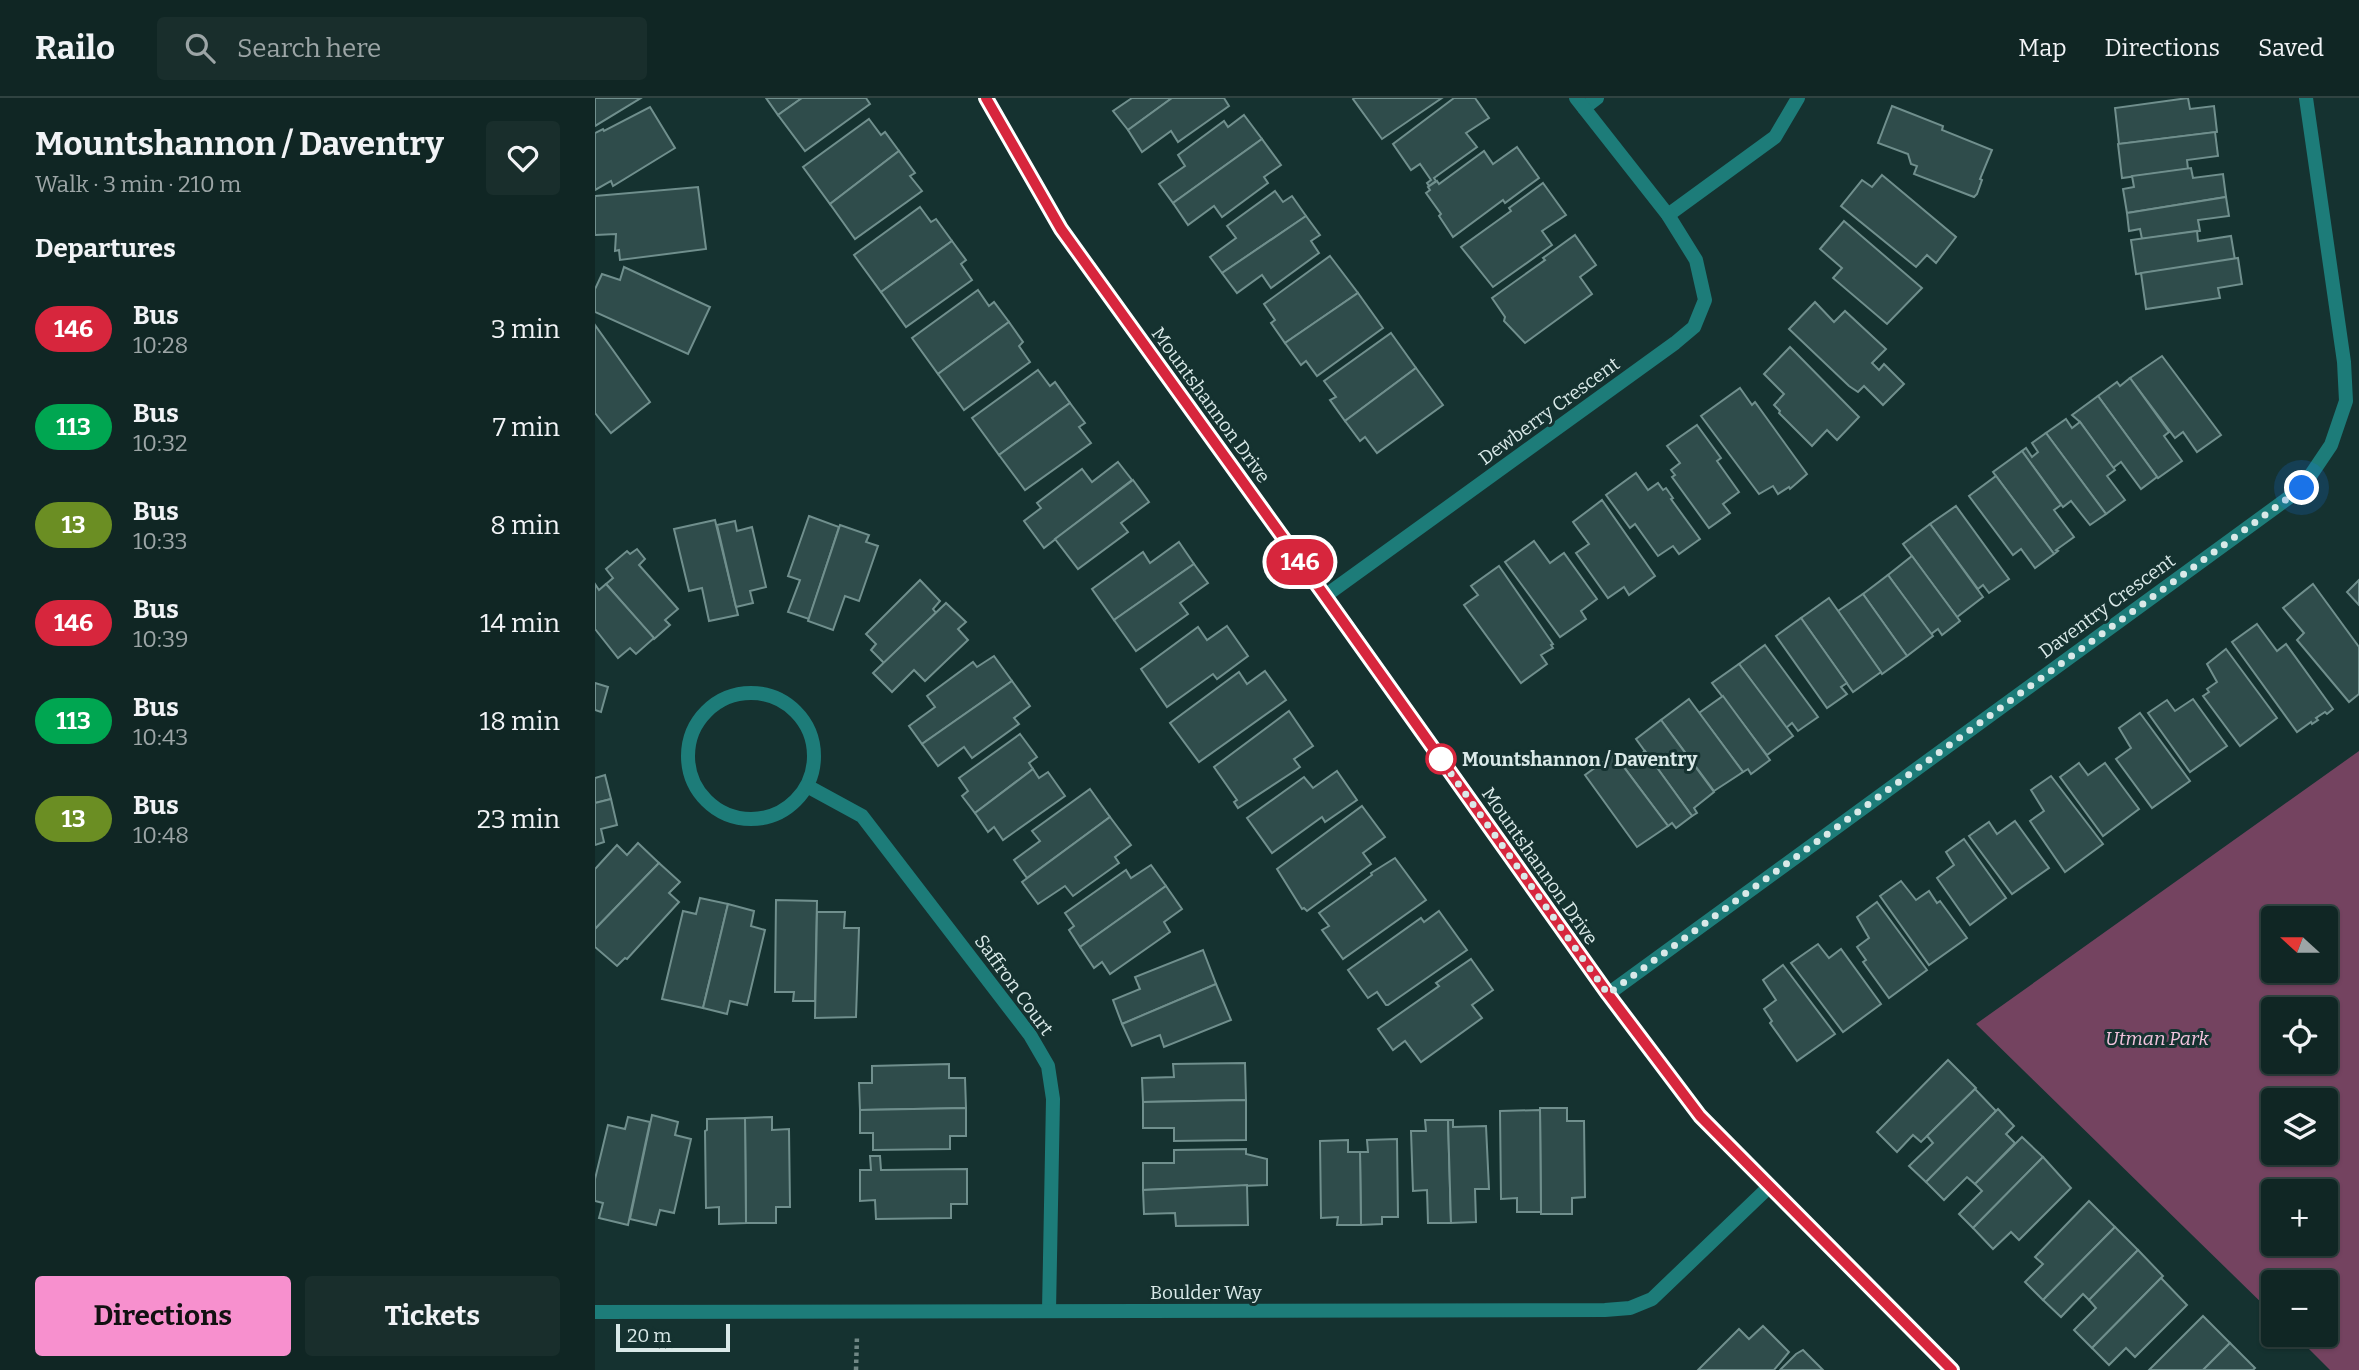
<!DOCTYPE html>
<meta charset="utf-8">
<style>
:root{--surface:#102624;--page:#192e2c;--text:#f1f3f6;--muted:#9ca5a6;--line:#304341;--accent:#f790ce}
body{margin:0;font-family:Bitter,serif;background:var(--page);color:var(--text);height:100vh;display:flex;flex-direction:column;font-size:26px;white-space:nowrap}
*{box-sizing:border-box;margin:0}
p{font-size:23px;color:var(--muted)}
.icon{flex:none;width:38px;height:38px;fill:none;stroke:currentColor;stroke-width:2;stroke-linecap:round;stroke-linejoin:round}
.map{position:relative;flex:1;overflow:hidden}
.details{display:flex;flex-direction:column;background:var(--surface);width:595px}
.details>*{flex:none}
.badge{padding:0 14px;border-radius:23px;font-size:24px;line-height:46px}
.needle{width:46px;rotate:291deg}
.buttons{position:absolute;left:1666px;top:808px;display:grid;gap:14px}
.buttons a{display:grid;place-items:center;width:77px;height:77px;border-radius:7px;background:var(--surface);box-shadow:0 2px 5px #0004,0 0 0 2px var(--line);font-size:35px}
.scale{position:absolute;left:21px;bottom:18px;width:114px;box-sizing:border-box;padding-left:7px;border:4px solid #d9e9e8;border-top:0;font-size:19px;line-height:24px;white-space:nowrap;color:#d9e9e8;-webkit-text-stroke:5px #153230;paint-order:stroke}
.you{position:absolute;width:35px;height:35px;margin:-18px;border:5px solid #fff;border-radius:50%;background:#1a73e8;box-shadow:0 0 0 10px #1a73e833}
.map>.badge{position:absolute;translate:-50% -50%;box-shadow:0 0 0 4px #fff}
h2{padding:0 35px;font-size:26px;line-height:63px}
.round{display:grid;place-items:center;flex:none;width:74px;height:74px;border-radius:7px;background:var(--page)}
.summary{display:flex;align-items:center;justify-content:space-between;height:119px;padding:0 35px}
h1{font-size:33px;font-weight:700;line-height:52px}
.primary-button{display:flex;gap:14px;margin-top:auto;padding:14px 35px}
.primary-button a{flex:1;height:80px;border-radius:7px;background:var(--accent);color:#111;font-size:28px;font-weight:700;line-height:80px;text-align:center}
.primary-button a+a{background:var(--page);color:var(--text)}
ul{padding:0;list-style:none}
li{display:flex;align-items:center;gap:21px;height:98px;padding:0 35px}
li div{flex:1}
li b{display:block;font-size:26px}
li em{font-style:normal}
li .badge{min-width:77px;font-weight:700;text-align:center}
header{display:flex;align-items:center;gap:42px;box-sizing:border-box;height:98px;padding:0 35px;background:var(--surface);border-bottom:2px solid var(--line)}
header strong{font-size:33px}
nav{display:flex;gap:38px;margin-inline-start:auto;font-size:24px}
.search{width:490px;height:63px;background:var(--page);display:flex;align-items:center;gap:18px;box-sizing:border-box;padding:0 24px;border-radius:7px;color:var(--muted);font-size:26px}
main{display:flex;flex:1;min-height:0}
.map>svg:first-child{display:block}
</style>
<header>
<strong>Railo</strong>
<div class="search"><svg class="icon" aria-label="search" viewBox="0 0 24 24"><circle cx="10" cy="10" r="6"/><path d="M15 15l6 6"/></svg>Search here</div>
<nav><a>Map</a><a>Directions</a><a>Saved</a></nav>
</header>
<main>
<section class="details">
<div class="summary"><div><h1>Mountshannon / Daventry</h1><p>Walk · 3 min · 210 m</p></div><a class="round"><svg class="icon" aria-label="heart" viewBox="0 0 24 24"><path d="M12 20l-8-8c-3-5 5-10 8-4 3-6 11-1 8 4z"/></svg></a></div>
<h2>Departures</h2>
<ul>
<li><span class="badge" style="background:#d7263d;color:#fff">146</span><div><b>Bus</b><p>10:28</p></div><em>3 min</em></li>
<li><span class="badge" style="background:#00a651;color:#fff">113</span><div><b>Bus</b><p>10:32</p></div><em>7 min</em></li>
<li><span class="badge" style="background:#6b8e23;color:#fff">13</span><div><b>Bus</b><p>10:33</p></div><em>8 min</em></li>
<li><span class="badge" style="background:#d7263d;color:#fff">146</span><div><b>Bus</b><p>10:39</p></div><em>14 min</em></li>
<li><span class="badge" style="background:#00a651;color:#fff">113</span><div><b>Bus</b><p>10:43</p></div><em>18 min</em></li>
<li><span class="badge" style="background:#6b8e23;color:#fff">13</span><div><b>Bus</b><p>10:48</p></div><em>23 min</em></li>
</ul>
<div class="primary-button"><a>Directions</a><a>Tickets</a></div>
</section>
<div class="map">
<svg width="1764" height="1272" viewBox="0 0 1764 1272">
<rect width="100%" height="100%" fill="#153230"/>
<path fill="#744360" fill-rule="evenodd" d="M1764,653v619h-29l-35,-35h31v-52h-53v31l-297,-290zM1678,821h53v52h-53zM1678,912h53v52h-53zM1678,1003h53v52h-53zM1678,1094h53v52h-53z"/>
<g fill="#2f4c4b" stroke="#708f8d" stroke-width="2">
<path d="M0,0h46l-46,28z"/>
<path d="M171,0h36l-24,17z"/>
<path d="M207,0h64l4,6 -65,47 -27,-36z"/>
<path d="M537,0h40l-44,32 -15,-19z"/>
<path d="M577,0h52l5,8 -51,36 -7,-11 -29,21 -14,-22z"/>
<path d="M847,0l-60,41 -29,-40 1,-1z"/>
<path d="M859,0h21l14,20 -23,15 11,14 -43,31 2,3 -7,5 -2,-3 4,-3 -11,-16 -9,6 -18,-26z"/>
<path d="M1593,0l2,11 24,-3 3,26 -98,12 -4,-36z"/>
<path d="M1297,8l51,20 -1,4 50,20 -12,29 2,1 -5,14 -3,3 -60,-23 3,-8 -6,-2 -3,-10 -30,-11z"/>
<path d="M55,9l25,41 -62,38 -2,-5 -16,9v-57l8,-4 1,2z"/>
<path d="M649,17l18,24 -89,64 -14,-19 26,-18 -7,-11 46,-34 4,6z"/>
<path d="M274,21l12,16 4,-3 14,19 -69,53 -27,-37z"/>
<path d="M1620,34l3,24 -31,4 1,9 -66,9 -4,-34z"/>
<path d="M667,41l19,26 -17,12 4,6 -46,34 -8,-11 -26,19 -15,-22z"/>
<path d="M922,49l22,31 -34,25 -2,-3 -50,37 -14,-21 2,-2 -15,-21 4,-3 -2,-3 9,-6 2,3 45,-33 9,13z"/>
<path d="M304,53l16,22 -5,3 12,15 -67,48 -25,-35z"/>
<path d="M1596,70l2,10 30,-4 3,23 -99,16 -4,-24 11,-2 -2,-11z"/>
<path d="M1287,77l74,62 -20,26 -9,-8 -11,12 -75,-61 21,-26 10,7z"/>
<path d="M948,85l23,32 -24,16 10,14 -59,42 -32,-40 50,-36 -2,-3z"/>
<path d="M103,89l8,62 -86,11 -1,-10 -4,1 1,-17 -21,1v-39z"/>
<path d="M680,93l8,11 9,-6 14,20 -84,57 -12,-16 26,-19 -9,-12z"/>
<path d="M1631,99l3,19 -31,4 2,11 -58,8 -2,-10 -11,2 -2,-18z"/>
<path d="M325,109l11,15 5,-3 16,22 -71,51 -27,-37z"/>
<path d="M711,118l14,19 -9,6 8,12 -48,35 -9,-13 -25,18 -15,-20z"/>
<path d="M1249,123l78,67 -35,36 -54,-46 9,-10 -22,-19z"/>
<path d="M1602,133l1,10 33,-5 4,24 -99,14 -5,-34z"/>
<path d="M980,137l21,30 -16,12 12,17 -67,49 -21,-22 1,-4 -13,-19 53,-38 -2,-2z"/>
<path d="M357,143l14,19 -5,4 11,16 -66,47 -25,-35z"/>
<path d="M735,158l28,37 -73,50 -14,-20 4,-3 -11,-16z"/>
<path d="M1643,160l4,26 -24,4 2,10 -74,11 -5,-36z"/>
<path d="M29,169l86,40 -22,47 -93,-42v-23l7,-15 18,6z"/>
<path d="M383,192l11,16 5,-4 15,20 -71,52 -26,-36z"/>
<path d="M763,195l25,35 -66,48 -11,-15 -5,4 -16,-22z"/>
<path d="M1220,204l19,20 11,-11 41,38 -14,14 7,7 5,-6 20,20 -21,21 -19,-19 -6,6 -9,-6 -60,-57z"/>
<path d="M414,224l14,20 -4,4 11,16 -66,48 -26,-36z"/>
<path d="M0,227l55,77 -39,31 -16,-20z"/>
<path d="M796,235l25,35 -71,53 -15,-21 6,-3 -12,-16z"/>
<path d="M1195,249l69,70 -22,23 -10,-10 -15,16 -33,-33 1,-2 -6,-6 10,-11 -20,-20z"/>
<path d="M1567,258l59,79 -24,17 -14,-20 -8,6 -45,-60z"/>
<path d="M821,270l27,37 -66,48 -12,-16 -5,4 -15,-20z"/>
<path d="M443,272l12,16 5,-4 15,21 -71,52 -27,-37z"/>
<path d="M1535,280l39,54 -5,4 18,25 -24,17 -60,-82 19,-14 3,4z"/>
<path d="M1145,290l12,17 3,-3 52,72 -17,15 -1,-2 -11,7 -5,-8 -14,8 -58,-78z"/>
<path d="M1503,298l59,81 -16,12 -20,-27 -8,6 -33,-46 -8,-7z"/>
<path d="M475,305l15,20 -6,4 12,16 -66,47 -26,-35z"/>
<path d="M1471,321l6,9 8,-6 35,48 -8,6 18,24 -19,14 -60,-81z"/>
<path d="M1102,327l24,33 -4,3 22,31 -16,12 7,9 -21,15 -37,-51 3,-2 -4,-5 9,-7 -13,-17z"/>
<path d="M1451,335l60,81 -16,11 -19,-24 -8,6 -41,-56 4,-3 6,9 6,-5 -6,-9z"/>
<path d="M1427,353l39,54 -7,5 20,27 -18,13 2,1 -4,3 -61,-82z"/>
<path d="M523,364l14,18 -88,68 -20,-27 17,-13 -4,-5 45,-34 10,13z"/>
<path d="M1041,375l12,17 10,-7 5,7 3,-2 7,10 -2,1 29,40 -21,15 -6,-8 -15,10 -23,-32 -5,4 -24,-33z"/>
<path d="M1401,378l58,78 -19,14 -14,-19 -8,6 -44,-59z"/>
<path d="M538,382l16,22 -28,21 7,9 -50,37 -23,-30z"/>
<path d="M1007,402l53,76 -26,19 -5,-8 -16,11 -32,-45 13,-9 -16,-22z"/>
<path d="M1361,408l53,73 -20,14 -6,-8 -5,4 -48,-65z"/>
<path d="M214,418l30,11 -30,92 -21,-7 12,-32 -12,-4z"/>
<path d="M120,422l23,95 -29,6 -7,-33 -13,3 -15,-62z"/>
<path d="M140,423l2,10 15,-4 14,60 -16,4 3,12 -17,4 -19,-82z"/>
<path d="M1335,426l53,73 -26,20 -54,-73z"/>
<path d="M245,427l29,10 -3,7 12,4 -19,55 -14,-5 -12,34 -25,-9z"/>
<path d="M939,443l16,22 14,-10 33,46 -16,12 5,8 -26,18 -55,-75z"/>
<path d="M584,444l15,22 -80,56 -22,-31 51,-37 7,11z"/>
<path d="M42,451l8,10 -6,6 39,44 -13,11 5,5 -16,14 -48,-55 7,-6 -7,-9 21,-18 3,3z"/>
<path d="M1317,458l48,65 -18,14 -4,-6 -7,5 -43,-59z"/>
<path d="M599,466l14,19 -28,20 8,11 -52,37 -22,-31z"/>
<path d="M904,468l54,78 -2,1 2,3 -12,7 6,9 -26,19 -57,-78 14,-10 -7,-9z"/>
<path d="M1293,477l45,61 -26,20 -44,-62z"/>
<path d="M325,482l20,21 -7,8 3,4 -52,50 -13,-13 5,-6 -10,-10z"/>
<path d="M1764,482v25l-12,-13z"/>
<path d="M0,486l4,6 7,-6 48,54 -18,16 -6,-6 -12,10 -23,-29z"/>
<path d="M1718,486l46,63v47l-10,8 -52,-62 7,-7 -21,-25z"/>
<path d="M1268,496l44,62 -25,18 -44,-63z"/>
<path d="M1234,500l52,74 -28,20 -52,-74z"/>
<path d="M351,505l20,19 -8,7 10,11 -43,41 -11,-11 -22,22 -19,-19z"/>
<path d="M1206,520l46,65 -6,4 6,7 -20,14 -51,-72z"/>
<path d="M1662,526l20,27 9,-7 47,65 -6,5 -2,-2 -9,6 2,2 -6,4 -1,-2 -14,10 -65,-90z"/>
<path d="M632,528l21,30 -31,23 -4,-5 -46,33 -26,-38 57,-42 9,13z"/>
<path d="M1170,547l53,72 -20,14 -6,-8 -6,5 -47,-64z"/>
<path d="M1631,551l51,69 -37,28 -37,-50 6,-4 -2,-3 10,-7 -10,-18z"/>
<path d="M399,558l18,25 -90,63 -13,-18 26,-19 -8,-11 46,-34 4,5z"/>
<path d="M1144,566l54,72 -26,19 -55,-72z"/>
<path d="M670,573l21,29 -87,62 -29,-39 69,-51 8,12z"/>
<path d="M417,583l18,25 -16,12 5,6 -47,34 -8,-11 -26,19 -16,-22z"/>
<path d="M0,585l13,4 -7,25 -6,-2z"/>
<path d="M1128,598l47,64 -19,14 -3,-5 -5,3 -44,-59z"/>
<path d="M1094,601l54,73 -29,19 -53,-71z"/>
<path d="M1598,601l34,47 -37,26 -42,-59 19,-13 8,11z"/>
<path d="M694,613l24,35 -19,13 6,8 -4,3 -58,38 -4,-6 3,-2 -23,-33z"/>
<path d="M1545,615l50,68 -38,27 -36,-49 15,-11 -12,-20z"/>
<path d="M1066,622l53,72 -20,16 3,5 -5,3 -56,-77z"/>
<path d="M425,636l17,23 -8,6 4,6 -58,44 -13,-17 6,-5 -9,-13z"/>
<path d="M1050,653l47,65 -16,12 -4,-5 -4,3 -44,-59z"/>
<path d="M1019,656l54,72 -31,21 -52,-72z"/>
<path d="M1484,665l9,12 17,-12 34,46 -36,27 -43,-59z"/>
<path d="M438,671l6,9 9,-6 17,24 -62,44 -9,-13 -6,5 -13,-19z"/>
<path d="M742,673l20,29 -32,22 -3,-5 -50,36 -25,-35 57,-41 9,11z"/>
<path d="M10,677l6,24 -16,4v-25z"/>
<path d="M1456,678l52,68 -38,28 -35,-51 14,-10 -13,-21z"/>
<path d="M495,691l20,28 -83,61 -13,-18 26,-19 -8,-10z"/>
<path d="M16,701l6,26 -16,4 3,13 -9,3v-42z"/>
<path d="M767,708l23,31 -22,16 8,11 -64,47 -3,-3 -2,1 -25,-40z"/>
<path d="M515,719l21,28 -16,12 4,6 -46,33 -8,-10 -27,18 -16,-22z"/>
<path d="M1420,723l34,47 -37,26 -43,-58 20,-14 8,12z"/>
<path d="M1369,741l42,59 -36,27 -33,-47 17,-13 -8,-13z"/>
<path d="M43,745l21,20 -64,66v-60l22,-24 10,10z"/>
<path d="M800,760l31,42 -83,59 -21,-29 7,-4 -10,-13 53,-38 -1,-2z"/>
<path d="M64,765l21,19 -11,11 10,9 -52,57 -2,-1 -8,8 -22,-19v-18z"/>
<path d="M556,767l15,21 -86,61 -11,-17 5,-4 -9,-13 61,-43 5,8z"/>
<path d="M1306,783l15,19 13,-9 8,12 3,-2 27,37 -38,27 -49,-69z"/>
<path d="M571,788l16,23 -18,13 6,10 -60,42 -8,-12 -8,6 -14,-21z"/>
<path d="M105,800l28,6 -25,104 -41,-9 21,-88 13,3z"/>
<path d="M181,802l41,1 -2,100h-22l1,-9h-19z"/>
<path d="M1282,804l50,68 -38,28 -26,-36 3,-2 -9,-13 12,-9 -12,-21z"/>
<path d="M133,806l26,7 -3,15 14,4 -18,75 -17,-4 -3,13 -24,-6z"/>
<path d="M844,813l28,39 -79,55h-2l-9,-13 -9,6 -20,-28 73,-52 3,4z"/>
<path d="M222,814h28l-1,16h15l-3,89 -41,1z"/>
<path d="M1223,846l11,14 12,-9 40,55 -38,28 -52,-69z"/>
<path d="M608,852l13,34 -94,40 -9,-24 27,-11 -5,-12z"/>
<path d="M876,861l22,31 -21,15 10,13 -61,44 -16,-21 -12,9 -15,-21 61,-43 -3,-3z"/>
<path d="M1188,867l52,69 -38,27 -27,-38 2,-2 -8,-12 12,-9 -13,-20z"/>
<path d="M621,886l15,36 -67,27 -4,-12 -28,11 -10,-22z"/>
<path d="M1353,962l28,28 -55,54 -8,-7 -16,17 -20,-20z"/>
<path d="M650,965l1,37 -103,2 -1,-24 32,-1 -1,-13z"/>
<path d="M354,966v14h16l1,30 -106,2 -1,-27h13v-17z"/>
<path d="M1380,991l21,22 -70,71 -17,-16 24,-23 -6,-7z"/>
<path d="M651,1002v40l-72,1v-13h-31v-26z"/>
<path d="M371,1010v28h-16v13l-77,1v-17h-13v-23z"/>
<path d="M945,1010h27v13h17l1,76 -13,1v16h-31z"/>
<path d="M1403,1011l16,17 -8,8 9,9 -40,41 -8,-7 -23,23 -18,-18z"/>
<path d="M945,1012l1,102h-24v-14l-16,1 -1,-88z"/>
<path d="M57,1017l26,7 -3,13 16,4 -17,74 -14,-3 -4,15 -26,-6z"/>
<path d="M33,1019l22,5 -22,103 -29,-7 4,-15 -8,-2v-22l13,-54 17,4z"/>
<path d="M177,1019v13l17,-1 1,78h-14v16h-30l-1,-105z"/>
<path d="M150,1020l1,105 -27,1v-17l-13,1 -1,-77 2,-1v-11z"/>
<path d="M830,1022h23l3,103h-23l-1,-33 -14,1 -2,-60h15z"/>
<path d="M853,1022h5v7l33,-1 3,63h-14l1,33 -25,1z"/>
<path d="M1427,1039l21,20 -70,71 -14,-14 23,-23 -7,-7z"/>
<path d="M802,1041l1,78h-16v7l-21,1 -1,-73h8l-1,-12z"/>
<path d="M753,1042v12h12l1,73h-24l1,-8 -17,1 -1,-77z"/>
<path d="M651,1051v5l21,5v26l-124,5v-27h31v-13z"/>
<path d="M275,1058h10l1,14 86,-1v35h-16v14l-75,1 -1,-19 -15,1v-31h11z"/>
<path d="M1448,1059l28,31 -52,52 -8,-8 -18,17 -20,-21z"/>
<path d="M652,1087l1,40 -72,1 -1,-13 -31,1 -1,-24z"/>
<path d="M1494,1103l26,26 -72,73 -18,-18 18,-18 -8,-7z"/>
<path d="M1520,1129l23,23 -49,50 -6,-6 -22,23 -18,-17z"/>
<path d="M1543,1152l25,26 -71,72 -18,-18 22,-22 -7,-8z"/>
<path d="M1566,1180l26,27 -52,52 -9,-9 -17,17 -17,-17z"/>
<path d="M1608,1218l27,27 -27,27h-54z"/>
<path d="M1168,1228l26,26 -15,18h-76l41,-41 10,10z"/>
<path d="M1635,1245l25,25 -2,2h-50z"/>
<path d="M1208,1252l20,20h-43l16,-16z"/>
</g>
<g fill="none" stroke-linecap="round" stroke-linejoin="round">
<path stroke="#708785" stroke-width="4.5" stroke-dasharray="3.5 3.5" stroke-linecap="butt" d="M261,1272l1,-34"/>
<g stroke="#1d7c79" stroke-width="14">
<path d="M989,10l13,-10"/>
<path d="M1073,117l107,-78 23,-39"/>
<path d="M730,498l350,-253 19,-16 11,-27 -9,-40 -28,-45 -92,-117"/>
<circle cx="156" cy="658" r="63"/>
<path d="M212,688l55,30 168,219 18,31 5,33 -4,212"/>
<path d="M1013,896l694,-506 29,-43 15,-44 -2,-39 -38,-264"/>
<path d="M0,1214l1010,-2 25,-2 22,-9 118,-113"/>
</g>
<path stroke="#2ea5a1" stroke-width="14" d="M391,0l75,131 284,394 263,371 92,122 252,254"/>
</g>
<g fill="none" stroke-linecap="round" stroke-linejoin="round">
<g stroke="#fff" stroke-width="16">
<path id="line" d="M391,0l75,131 264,367 283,398 92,122 252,254"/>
</g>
<use href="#line" stroke="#d7263d" stroke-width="10"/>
<path stroke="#d9e9e8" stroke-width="7" stroke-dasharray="0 12.6" d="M846,661l-6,-8 173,243 694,-506"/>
</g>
<circle fill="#fff" stroke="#d7263d" stroke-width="3.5" cx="846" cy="661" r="14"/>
<g text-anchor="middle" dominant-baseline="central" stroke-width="6" stroke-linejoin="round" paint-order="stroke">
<g font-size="19" fill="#d9e9e8" stroke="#153230">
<text transform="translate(616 307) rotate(54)">Mountshannon Drive</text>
<text transform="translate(954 313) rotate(-36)">Dewberry Crescent</text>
<text transform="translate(1512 508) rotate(-36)">Daventry Crescent</text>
<text transform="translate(945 768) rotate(55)">Mountshannon Drive</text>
<text transform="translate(419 887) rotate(54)">Saffron Court</text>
<text x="611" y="1194">Boulder Way</text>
</g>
<g font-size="19" font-weight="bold" fill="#d9e9e8" stroke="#153230" text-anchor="start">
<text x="867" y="661">Mountshannon / Daventry</text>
</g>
<g font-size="19" font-style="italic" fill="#f3c4de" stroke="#153230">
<text x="1562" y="940">Utman Park</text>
</g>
</g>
</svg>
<div class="buttons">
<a><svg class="needle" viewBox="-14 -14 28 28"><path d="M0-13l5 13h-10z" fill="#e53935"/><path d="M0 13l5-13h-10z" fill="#9ca5a6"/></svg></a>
<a><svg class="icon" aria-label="locate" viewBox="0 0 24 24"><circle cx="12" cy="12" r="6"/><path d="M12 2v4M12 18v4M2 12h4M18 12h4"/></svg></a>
<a><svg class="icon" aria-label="layers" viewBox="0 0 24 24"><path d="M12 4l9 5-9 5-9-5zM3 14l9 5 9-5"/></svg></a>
<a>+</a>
<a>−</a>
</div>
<div class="scale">20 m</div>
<div class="you" style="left:1707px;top:390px"></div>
<b class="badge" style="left:705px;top:464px;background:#d7263d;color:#fff">146</b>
</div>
</main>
